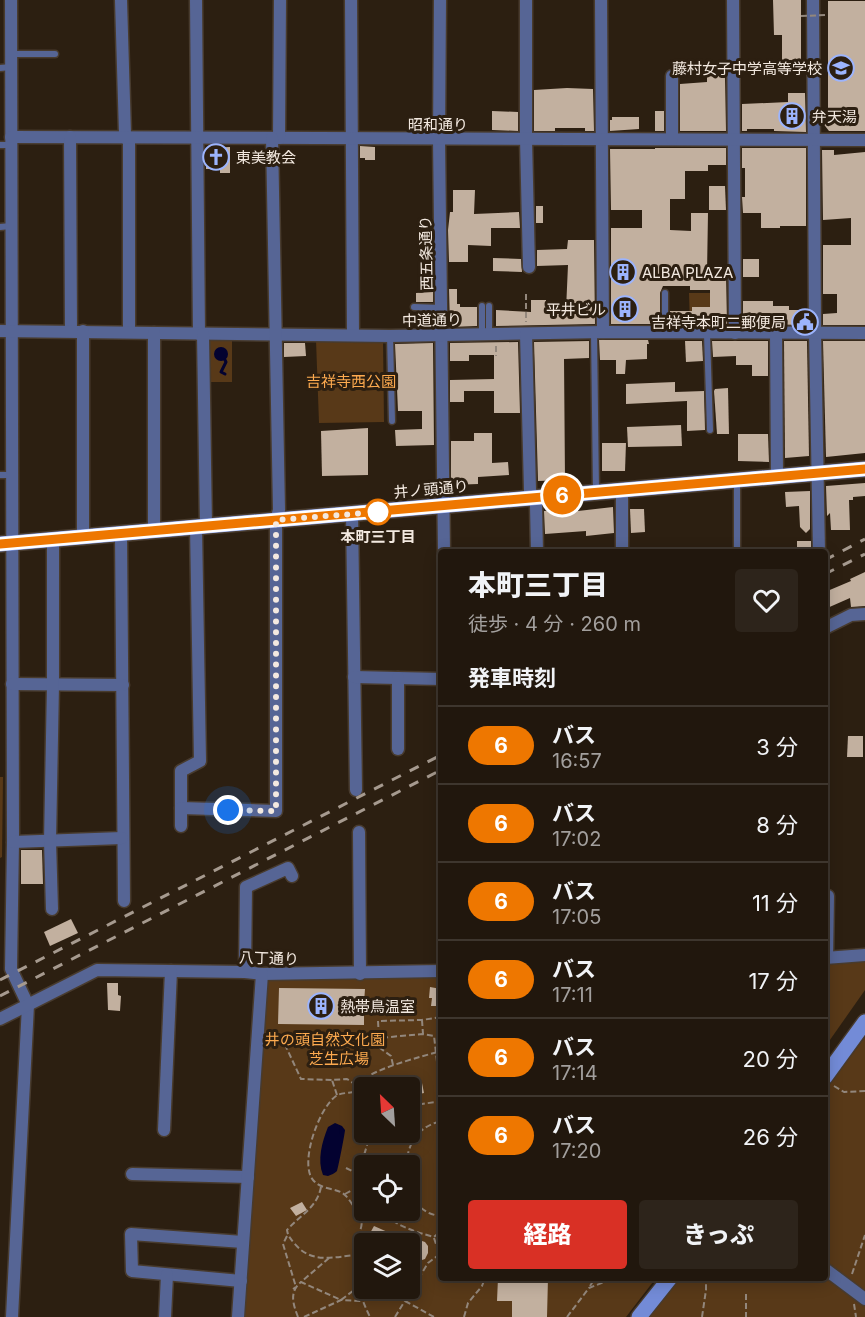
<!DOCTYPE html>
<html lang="ja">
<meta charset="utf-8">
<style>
:root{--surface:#21170d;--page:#2d241b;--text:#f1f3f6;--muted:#a29f9d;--line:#3e362e;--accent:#d93025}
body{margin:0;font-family:Inter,"Noto Sans JP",sans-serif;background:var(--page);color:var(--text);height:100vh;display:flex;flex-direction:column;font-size:22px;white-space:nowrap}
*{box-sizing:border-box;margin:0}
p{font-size:20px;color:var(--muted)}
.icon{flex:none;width:33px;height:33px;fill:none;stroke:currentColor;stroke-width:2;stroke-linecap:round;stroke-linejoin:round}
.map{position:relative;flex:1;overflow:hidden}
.sheet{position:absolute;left:438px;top:549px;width:390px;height:732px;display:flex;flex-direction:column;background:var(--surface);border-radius:6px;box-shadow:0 3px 15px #0003,0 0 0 2px var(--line)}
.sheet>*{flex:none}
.badge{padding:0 12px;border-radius:20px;font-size:21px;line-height:39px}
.needle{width:39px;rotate:335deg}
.fabs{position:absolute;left:354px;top:1077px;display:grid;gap:12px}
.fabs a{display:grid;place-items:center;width:66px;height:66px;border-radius:6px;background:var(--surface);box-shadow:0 3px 15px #0003,0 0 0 2px var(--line);font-size:30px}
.you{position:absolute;width:30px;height:30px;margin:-15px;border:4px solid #fff;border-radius:50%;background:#1a73e8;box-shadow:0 0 0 9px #1a73e833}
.map>.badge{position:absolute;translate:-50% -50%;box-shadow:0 0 0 3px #fff}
h2{padding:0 30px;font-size:22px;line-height:54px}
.round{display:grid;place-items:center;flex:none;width:63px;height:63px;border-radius:6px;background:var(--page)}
.headline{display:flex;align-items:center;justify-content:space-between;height:102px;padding:0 30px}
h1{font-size:28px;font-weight:800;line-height:45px}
.cta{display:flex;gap:12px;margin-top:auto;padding:12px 30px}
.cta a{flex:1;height:69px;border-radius:6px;background:var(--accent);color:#fff;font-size:24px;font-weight:800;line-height:69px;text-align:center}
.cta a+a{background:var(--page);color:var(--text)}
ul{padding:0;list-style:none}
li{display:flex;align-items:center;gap:18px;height:78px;padding:0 30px;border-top:2px solid var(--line)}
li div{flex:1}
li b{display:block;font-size:22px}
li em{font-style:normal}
li .badge{min-width:66px;font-weight:700;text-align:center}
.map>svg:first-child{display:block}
</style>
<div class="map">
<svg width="865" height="1317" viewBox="0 0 865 1317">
<rect width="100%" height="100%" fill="#2c1f11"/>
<g fill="#583918" fill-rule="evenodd">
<path d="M689,293h21v33h-20z"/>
<path d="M232,338v44h-24v-43z"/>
<path d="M316,340h67l1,82 -65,1z"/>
<path d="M0,777h3l-1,80 -2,1z"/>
<path d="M865,960v30l-40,57v-85z"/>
<path d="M441,974v304h215l-30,39h-382l22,-338zM364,1088h46v44h-46zM364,1166h46v44h-46zM364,1244h46v44h-46z"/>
<path d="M865,1037v280h-216l31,-39h145v-187z"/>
</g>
<g fill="#030230">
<circle cx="221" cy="354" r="7"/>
<path d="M335,1123l7,3c1,1 2,3 3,4 0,3 -7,39 -8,41 -2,2 -6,4 -9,5l-5,-1c-6,-15 -1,-33 5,-48z"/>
</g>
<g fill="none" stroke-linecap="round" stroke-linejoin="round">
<path stroke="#030230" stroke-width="3" d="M225,374l-4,-2 5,-10 -1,-2"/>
</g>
<g fill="#c2b09f">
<path d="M773,0h28v63h-19v-28h-8z"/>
<path d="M828,1h37v130h-36l-7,-9v-7l6,-5z"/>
<path d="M707,76h18l1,55h-46v-47l27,-2z"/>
<path d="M567,88l26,1 1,42h-9v-3h-30v3h-21v-41z"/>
<path d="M788,93h17l1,39 -32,-1v-2h-27v2h-5v-27l46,-2z"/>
<path d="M492,111l26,1v19l-26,-1z"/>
<rect x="655" y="111" width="9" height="20"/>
<path d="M612,117h27v12l-29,2v-11h2z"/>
<path d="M360,146l15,1v13h-10v-2h-5z"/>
<path d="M230,147v26h-10v-4h-14v-21z"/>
<path d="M655,148h71v17h-18v6h-23v28h-15v31l21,1v-18h17l-1,60h19l1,51h-57v-13h22v-4h18v-17h-20v-4h-27l-3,7v31h-49v-96h31v-18h-31l-1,-61h45z"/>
<path d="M742,148h64v78h-26v2h-19v-15h-18l-1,-16h3v-29h-3z"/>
<path d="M822,150h12v5l31,-3v173h-42v-11l14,-1v-19h-14v-49h28v-27l-28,2z"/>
<path d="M709,186h16l1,24h-17z"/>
<path d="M453,190h22l-1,24 45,-2 1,16h-29v18l-23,-1v17h-19l-1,-32 2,-18h3z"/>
<rect x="536" y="206" width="7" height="17"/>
<path d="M568,240h26l1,84 -99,2v-16l35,2v-12h15v10h20l2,-45 -31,1v-16l30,-1z"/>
<path d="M493,258l28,1 1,13 -29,-1z"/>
<rect x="743" y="259" width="16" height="18"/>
<path d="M449,289h8v15h3v3h17v19l-27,1z"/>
<path d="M433,292v10h-17v-9z"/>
<path d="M743,301h30v5h16v4h18v15l-64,-1z"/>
<rect x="425" y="313" width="8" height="14"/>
<path d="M599,340h49l1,4h-2v15l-21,1 -1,14h-9v-14h-16z"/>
<path d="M589,341v17l-25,1 1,121 -27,1 -4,-139z"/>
<path d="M685,341h17l1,20 -17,1z"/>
<path d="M712,341h56v35h-16v-11h-16v-9l-23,1z"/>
<path d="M784,341h23l2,115 -24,2z"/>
<path d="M823,341h42v112l-39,4z"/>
<path d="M518,342l2,71h-26v-22h-30v11h-14v-22l44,-1v-24h-25v6h-19v-18z"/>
<path d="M284,343h21l1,13 -22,1z"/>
<path d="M433,343l1,102 -38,1 -1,-16 27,-1v-18h-24l-3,-67z"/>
<path d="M675,382v10l29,-1 1,39 -18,1v-30l-61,3v-20z"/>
<path d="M728,388l1,46h-12l-3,-43 1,-2z"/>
<path d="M681,425l1,21 -54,1 -1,-20z"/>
<path d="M368,428v47l-46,1 -1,-45z"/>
<path d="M474,433h18v30l16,-1 1,13 -31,2v7l-27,1v-44h23z"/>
<path d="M738,434h30l1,28 -31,-1z"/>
<path d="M602,443h24l-1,28h-23z"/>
<path d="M865,483v13l-12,1v3h-4l1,30h-19l-1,-17 -3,3 -1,-30z"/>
<path d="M810,491v38l-4,4 -6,-6 -1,-21 -13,1 -1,-15z"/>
<path d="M613,507l1,26 -28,3v-5l-41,3 -1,-23 34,-3v3z"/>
<path d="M630,509h14l1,23 -14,1z"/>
<rect x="797" y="541" width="14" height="10"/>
<path d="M865,572v34l-14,1 -1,-9 -25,11v-17l26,-11 -1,-2z"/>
<path d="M848,736h15v21h-16z"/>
<path d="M21,850h21l1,34h-22z"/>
<path d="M71,919l7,14 -28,13 -6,-14z"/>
<path d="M107,983h11v12l3,1 -1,15 -12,-1z"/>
<path d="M430,987l11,2v17h-10l1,-8h-3z"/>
<path d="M279,988l86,1 -1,14 18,1v10l-18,-1v12l-86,-1z"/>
<path d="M422,1083l2,10 -14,3 -2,-11z"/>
<path d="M302,1202l5,8 -11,6 -6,-8z"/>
<path d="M374,1226l25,11 -3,7h-9l-18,-9z"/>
<path d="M416,1239l9,3 3,4v7l-3,6 -6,2 -8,-2z"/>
<path d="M498,1278h50l-1,39h-35v-16h-15z"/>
</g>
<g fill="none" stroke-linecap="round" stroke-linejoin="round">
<g stroke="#483b2e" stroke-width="9">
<g id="lane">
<path d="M12,54h43"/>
<path d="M0,68l11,-1"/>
<path d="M0,145h11"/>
<path d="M0,227l11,-1"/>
<path d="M665,293v39"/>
<path d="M482,306v28"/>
<path d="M414,307l27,1"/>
<path d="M594,333l2,158"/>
<path d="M489,334v-28"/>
<path d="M707,334l3,96"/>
<path d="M390,336l2,85"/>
<path d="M0,475h12"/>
<path d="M737,481v71"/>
</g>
</g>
<g stroke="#483b2e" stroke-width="15">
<g id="street">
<path d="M11,0l2,842 -2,127 17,36 -16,312"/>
<path d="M121,0l4,134 4,9v189"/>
<path d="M196,0l3,334"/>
<path d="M351,0l2,335"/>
<path d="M440,0l-1,139 5,413"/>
<path d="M526,0v139l3,128"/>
<path d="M601,0l2,332"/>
<path d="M733,0l2,333"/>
<path d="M813,0l2,332 4,220"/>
<path d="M11,137l854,3"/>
<path d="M70,137l1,194"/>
<path d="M279,138l1,-138"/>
<path d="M672,139v-63"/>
<path d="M0,331l390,5 213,-4 262,1"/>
<path d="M776,333l1,143"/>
<path d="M203,334l3,192"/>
<path d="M526,334l4,156 6,15 1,47"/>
<path d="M352,514l4,276"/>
<path d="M154,531v-198"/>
<path d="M121,535l3,366"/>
<path d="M83,538v-207"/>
<path d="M622,552v-63"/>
<path d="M825,628l26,-13 14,-1"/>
<path d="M354,677l87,2"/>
<path d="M12,684l111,1"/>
<path d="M398,749v-71"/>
<path d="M181,808v-37l19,-10 -4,-234"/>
<path d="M181,826v-18l95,3v-291l3,-10 -7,-372"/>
<path d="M359,832l1,142"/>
<path d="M13,842l109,-4"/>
<path d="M825,896h3l-1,62"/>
<path d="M52,909l-2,-68 3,-156v-145"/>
<path d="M825,958l40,-3"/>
<path d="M245,972l1,-85 42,-19 4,8"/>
<path d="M0,1019l97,-49 148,2 17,2 179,-3"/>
<path d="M164,1130l7,-159"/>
<path d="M132,1174l116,3"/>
<path d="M825,1269l40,30"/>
<path d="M241,1281l-109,-10 -1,-37 112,8"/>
<path d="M165,1317l2,-42"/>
<path d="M238,1317l24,-343"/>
</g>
</g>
<g stroke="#483b2e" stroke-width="18">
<g id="secondary">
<path d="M825,1077l40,-55"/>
<path d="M639,1317l31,-39"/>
</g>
</g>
<g stroke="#483b2e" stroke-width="18">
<path id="primary" d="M0,544l865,-75"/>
</g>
<g stroke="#93877c" stroke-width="2" stroke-dasharray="6 3" stroke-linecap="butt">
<path d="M526,294v28"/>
<path d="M496,346v10"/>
<path d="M422,1020l1,14"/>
<path d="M281,1036l20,43 31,1"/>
<path d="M282,1038h97l-1,-17 44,-1 19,-3"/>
<path d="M393,1065l-2,-9 -11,-8 -1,-10 44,-4 11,2 7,60"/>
<path d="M834,1086l10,6 21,-1"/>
<path d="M354,1092c-6,1 -14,1 -18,4 -17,12 -37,67 -23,84 9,11 25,7 33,16 3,3 6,8 8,11 2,4 6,8 7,12 3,8 -5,19 -6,27 -3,24 4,49 15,71"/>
<path d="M337,1095l-5,-15 15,-1 9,6"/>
<path d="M410,1106l31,-5"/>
<path d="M364,1118c-4,-7 -10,-17 -10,-26 0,-20 71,-36 87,-41"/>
<path d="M406,1166c2,-24 12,-39 35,-45"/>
<path d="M346,1168l16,8"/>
<path d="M321,1187c-4,21 -21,28 -34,43 1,6 3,8 7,13 16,20 37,15 60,12"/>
<path d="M364,1190l-2,-28 9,-30"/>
<path d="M345,1194l18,-10"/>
<path d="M410,1194c6,12 17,21 31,22"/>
<path d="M378,1210c17,15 34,21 56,27l7,-6"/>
<path d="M361,1218l11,-8"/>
<path d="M287,1236l-4,8 13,43 -3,2"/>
<path d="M434,1238l5,15"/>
<path d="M329,1258l-28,24 40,18 17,-13"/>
<path d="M852,1274l13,-39"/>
<path d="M590,1286l5,-8"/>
<path d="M746,1294v23"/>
<path d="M405,1301l29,16"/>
<path d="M854,1304l2,13"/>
<path d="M298,1317c-5,-13 -9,-25 3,-35"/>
<path d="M304,1317l37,-17 21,1"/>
<path d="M395,1317l33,-54 12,-9"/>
<path d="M464,1317l4,-14 14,-17 3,-8"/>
<path d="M567,1317l22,-29 25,-10"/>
<path d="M702,1317l4,-27v-12"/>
</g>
<use href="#lane" stroke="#566595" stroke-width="6"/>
<use href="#street" stroke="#566595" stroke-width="12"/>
<use href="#secondary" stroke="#738bd7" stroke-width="15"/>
<use href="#primary" stroke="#90aaf9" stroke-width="15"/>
<g stroke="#a69a8f" stroke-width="3" stroke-dasharray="10 10" stroke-linecap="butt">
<path d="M825,560l40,-21"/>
<path d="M825,574l40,-20"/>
<path d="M0,980l441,-225"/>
<path d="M0,996l441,-226"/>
</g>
<path stroke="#93877c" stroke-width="2" stroke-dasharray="6 3" stroke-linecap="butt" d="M801,16l27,-1"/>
</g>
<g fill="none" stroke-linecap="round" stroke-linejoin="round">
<g stroke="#fff" stroke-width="14">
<path id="line" d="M0,544l865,-75"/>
</g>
<use href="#line" stroke="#e70" stroke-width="9"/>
<path stroke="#f3e9e0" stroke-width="6" stroke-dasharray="0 10.8" d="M228,810l48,1v-291l102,-8"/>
</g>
<defs>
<g id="school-ring" transform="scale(1.35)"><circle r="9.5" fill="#2c1f11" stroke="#9cb4fd" stroke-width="1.5"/><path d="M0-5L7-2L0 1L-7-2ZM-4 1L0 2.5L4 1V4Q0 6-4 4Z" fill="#9cb4fd"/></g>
<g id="building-ring" transform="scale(1.35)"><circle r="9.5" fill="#2c1f11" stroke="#9cb4fd" stroke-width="1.5"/><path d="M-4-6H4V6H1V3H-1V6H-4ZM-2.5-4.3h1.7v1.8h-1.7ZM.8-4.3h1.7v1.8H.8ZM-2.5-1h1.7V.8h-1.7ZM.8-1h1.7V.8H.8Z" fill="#9cb4fd"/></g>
<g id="church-ring" transform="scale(1.35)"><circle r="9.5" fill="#2c1f11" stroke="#9cb4fd" stroke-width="1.5"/><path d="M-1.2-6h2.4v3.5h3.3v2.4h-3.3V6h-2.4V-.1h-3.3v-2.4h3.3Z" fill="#9cb4fd"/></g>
<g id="civic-ring" transform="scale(1.35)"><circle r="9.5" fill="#2c1f11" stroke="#9cb4fd" stroke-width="1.5"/><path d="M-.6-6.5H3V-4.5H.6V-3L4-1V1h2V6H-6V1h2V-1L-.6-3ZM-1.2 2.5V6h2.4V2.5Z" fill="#9cb4fd"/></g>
</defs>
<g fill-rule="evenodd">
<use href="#school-ring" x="841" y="68"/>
<use href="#building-ring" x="792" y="116"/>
<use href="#church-ring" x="216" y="157"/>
<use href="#building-ring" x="623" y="272"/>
<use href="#building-ring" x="625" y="309"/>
<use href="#civic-ring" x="805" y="322"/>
<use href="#building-ring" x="321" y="1006"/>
</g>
<circle fill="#fff" stroke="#e70" stroke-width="3" cx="378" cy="512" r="12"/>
<g text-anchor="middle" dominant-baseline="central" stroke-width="6" stroke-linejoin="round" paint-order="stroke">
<g font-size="15" fill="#f3e9e0" stroke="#2c1f11" text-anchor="start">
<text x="822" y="68" text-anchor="end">藤村女子中学高等学校</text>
<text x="812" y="116">弁天湯</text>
<text x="236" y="157">東美教会</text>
<text x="642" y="272">ALBA PLAZA</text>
<text x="606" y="309" text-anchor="end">平井ビル</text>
<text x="786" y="322" text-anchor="end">吉祥寺本町二郵便局</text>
<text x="340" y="1006">熱帯鳥温室</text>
</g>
<g font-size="15" fill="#f3e9e0" stroke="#2c1f11">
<text x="438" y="124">昭和通り</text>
<text transform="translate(426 253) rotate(-91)">西五条通り</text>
<text transform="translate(432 320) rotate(-1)">中道通り</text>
<text transform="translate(431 489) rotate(-5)">井ノ頭通り</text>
<text transform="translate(269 958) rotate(2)">八丁通り</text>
</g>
<g font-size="15" fill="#fdaa4f" stroke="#2c1f11">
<text x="351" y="381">吉祥寺西公園</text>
<text x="325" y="1039">井の頭自然文化園</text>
<text x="339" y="1058">芝生広場</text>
</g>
<g font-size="15" font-weight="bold" fill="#f3e9e0" stroke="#2c1f11">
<text x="378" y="536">本町三丁目</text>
</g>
</g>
</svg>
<div class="fabs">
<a><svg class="needle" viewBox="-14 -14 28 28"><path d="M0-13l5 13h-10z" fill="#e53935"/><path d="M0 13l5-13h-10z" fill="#a29f9d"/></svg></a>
<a><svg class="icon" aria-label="locate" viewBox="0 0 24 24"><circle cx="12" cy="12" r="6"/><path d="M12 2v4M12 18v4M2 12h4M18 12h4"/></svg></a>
<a><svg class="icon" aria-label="layers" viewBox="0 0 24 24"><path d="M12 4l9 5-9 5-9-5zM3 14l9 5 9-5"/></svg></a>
</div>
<div class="you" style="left:228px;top:810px"></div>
<b class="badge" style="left:562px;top:495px;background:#e70;color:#fff">6</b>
<section class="sheet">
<div class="headline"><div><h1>本町三丁目</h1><p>徒歩 · 4 分 · 260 m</p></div><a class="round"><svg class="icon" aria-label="heart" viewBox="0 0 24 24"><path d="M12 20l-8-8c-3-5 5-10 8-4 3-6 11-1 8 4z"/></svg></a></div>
<h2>発車時刻</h2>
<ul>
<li><span class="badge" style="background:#e70;color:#fff">6</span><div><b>バス</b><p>16:57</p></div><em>3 分</em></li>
<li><span class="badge" style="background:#e70;color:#fff">6</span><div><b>バス</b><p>17:02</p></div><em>8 分</em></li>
<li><span class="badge" style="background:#e70;color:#fff">6</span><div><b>バス</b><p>17:05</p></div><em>11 分</em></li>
<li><span class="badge" style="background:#e70;color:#fff">6</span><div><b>バス</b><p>17:11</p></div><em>17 分</em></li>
<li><span class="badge" style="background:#e70;color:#fff">6</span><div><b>バス</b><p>17:14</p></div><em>20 分</em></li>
<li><span class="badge" style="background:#e70;color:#fff">6</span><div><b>バス</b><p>17:20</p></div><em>26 分</em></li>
</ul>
<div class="cta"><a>経路</a><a>きっぷ</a></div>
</section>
</div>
